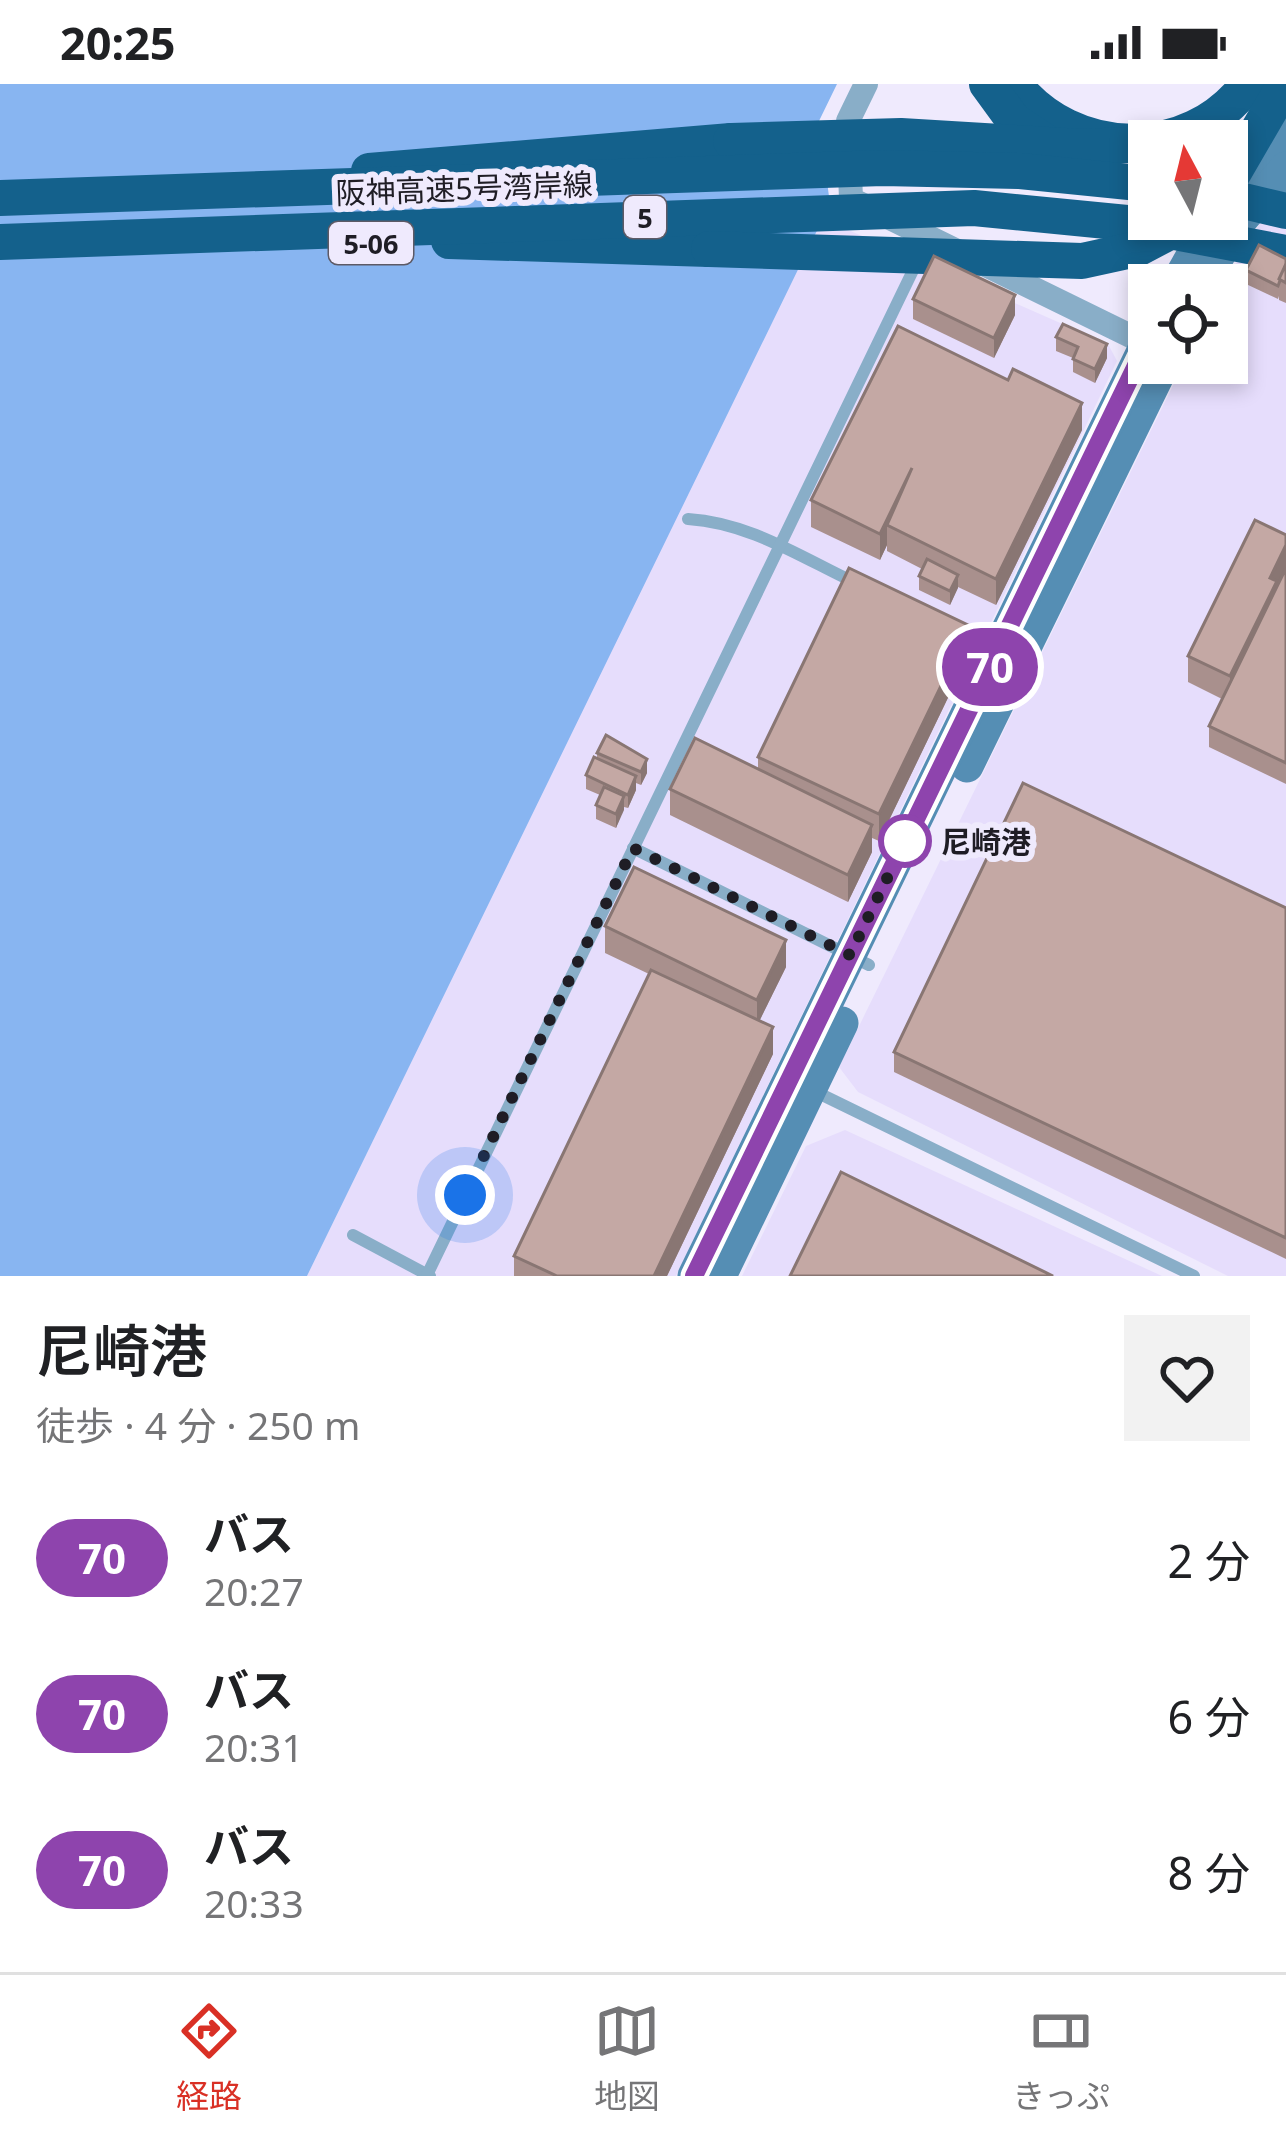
<!DOCTYPE html>
<html lang="ja">
<meta charset="utf-8">
<style>
:root{--surface:#fff;--page:#f2f2f2;--text:#202124;--muted:#757577;--line:#e0e0e0;--accent:#d93025}
body{margin:0;font-family:"Noto Sans","Noto Sans JP",sans-serif;background:var(--page);color:var(--text);height:100vh;display:flex;flex-direction:column;font-size:45px;white-space:nowrap}
*{box-sizing:border-box;margin:0}
p{font-size:39px;color:var(--muted)}
.icon{flex:none;width:66px;height:66px;fill:none;stroke:currentColor;stroke-width:2;stroke-linecap:round;stroke-linejoin:round}
.map{position:relative;height:1192px;overflow:hidden}
.drawer{display:flex;flex-direction:column;background:var(--surface);flex:1}
.drawer>*{flex:none}
.badge{padding:0 24px;border-radius:39px;font-size:42px;line-height:78px}
.needle{width:78px;rotate:353deg}
.tools{position:absolute;left:1128px;top:36px;display:grid;gap:24px}
.tools a{display:grid;place-items:center;width:120px;height:120px;border-radius:0px;background:var(--surface);box-shadow:0 6px 18px #0003;font-size:60px}
.you{position:absolute;width:60px;height:60px;margin:-30px;border:9px solid #fff;border-radius:50%;background:#1a73e8;box-shadow:0 0 0 18px #1a73e833}
.map>.badge{position:absolute;translate:-50% -50%;box-shadow:0 0 0 6px #fff}
.round{display:grid;place-items:center;flex:none;width:126px;height:126px;border-radius:0px;background:var(--page)}
.overview{display:flex;align-items:center;justify-content:space-between;height:204px;padding:0 36px}
h1{font-size:57px;font-weight:600;line-height:90px}
ul{padding:0;list-style:none}
li{display:flex;align-items:center;gap:36px;height:156px;padding:0 36px}
li div{flex:1}
li b{display:block;font-size:45px}
li em{font-style:normal}
li .badge{min-width:132px;font-weight:700;text-align:center}
.status{display:flex;justify-content:space-between;align-items:center;height:84px;padding:0 60px;background:var(--surface);direction:ltr}
.status svg{height:33px;fill:currentColor}
.tabs{display:flex;justify-content:space-around;align-items:center;height:168px;border-top:3px solid var(--line);background:var(--surface);font-size:33px;color:var(--muted)}
.tabs a{display:grid;justify-items:center;gap:6px}
.tabs .selected{color:var(--accent)}
.map>svg:first-child{display:block}
</style>
<div class="status"><b>20:25</b><svg viewBox="0 0 49 12"><path d="M0 12V9h3v3zM5 12V6h3v6zM10 12V3h3v9zM15 12V0h3v12zM26 1h20v11H26zM47 4h2v5h-2z"/></svg></div>
<div class="map">
<svg width="1286" height="1192" viewBox="0 0 1286 1192">
<rect width="100%" height="100%" fill="#efeafd"/>
<g fill="#e6ddfc">
<path d="M1286,96v1096h-58l-370,-184 -19,-25 345,-704h43v-78h-4z"/>
<path d="M821,134l287,126 9,17 -441,915h-369z"/>
<path d="M845,1046l317,146h-420l64,-130z"/>
</g>
<path fill="#88b5f1" d="M0,0h837l-18,37 11,83 -523,1072h-307z"/>
<g fill="none" stroke-linecap="round" stroke-linejoin="round">
<g stroke="#89aec8" stroke-width="12">
<path d="M688,435c63,4 114,39 170,65"/>
<path d="M633,764l236,117"/>
<path d="M812,1006l382,186"/>
<path d="M353,1151l77,41"/>
<path d="M427,1191l491,-1015"/>
</g>
<path stroke="#89aec8" stroke-width="24" d="M866,0l-18,37 3,78 298,146"/>
<g stroke="#558eb4" stroke-width="33">
<path d="M1235,106l51,-57"/>
<path d="M1176,201l37,-66"/>
<path d="M1202,201l32,-57 52,-60"/>
<path d="M967,682l197,-403"/>
<path d="M694,1192l455,-937"/>
<path d="M720,1192l122,-253"/>
</g>
<g stroke="#14618c" stroke-width="36">
<path d="M1014,0c58,75 175,79 234,0"/>
<path d="M369,87l362,-30"/>
<path d="M1227,100l58,-100"/>
<path d="M449,157l260,8"/>
</g>
<g stroke="#14618c" stroke-width="36">
<path d="M987,0l27,37 33,22"/>
<path d="M731,57l170,-5 181,11 67,-3"/>
<path d="M1227,113l59,14"/>
<path d="M0,114l883,-30 137,3 129,13"/>
<path d="M0,158l974,-34 153,15 159,30"/>
<path d="M709,165l373,12 55,-12 40,-21"/>
</g>
</g>
<g fill="#a9908d">
<path d="M1286,175v44l-7,-3v-4l-1,3 -32,-15v-14z"/>
<path d="M913,215l102,16 -21,43 -81,-39z"/>
<path d="M1056,253l51,21 -12,25 -22,-11v-14l-17,-7z"/>
<path d="M1082,346l-86,175 -38,-18 -8,18 -31,-15v-14l3,-7 -35,-18v-6l-7,15 -69,-33v-27z"/>
<path d="M1286,451v249l-77,-37v-21l13,-27 -34,-17v-26z"/>
<path d="M970,568l-91,189 -7,-3v14l-24,50 -178,-87v-26l88,-20v-12z"/>
<path d="M597,669l50,20 -6,12 -5,-2v7l-8,18 -4,-1 -8,21 -20,-9v-14l4,-10 -14,-6v-14l11,-17z"/>
<path d="M1286,824v351l-392,-187v-20z"/>
<path d="M605,842l181,41 -27,54 14,33 -106,222h-153v-20l135,-282 -44,-21z"/>
</g>
<g fill="#897673">
<path d="M1015,211v20l-21,43v-20z"/>
<path d="M1107,260v14l-12,25v-14z"/>
<path d="M1082,319v27l-86,175v-26z"/>
<path d="M912,384l-25,57v20l-7,15v-26z"/>
<path d="M1286,461v27l-56,131v-27l40,-98z"/>
<path d="M958,491v13l-8,17v-14z"/>
<path d="M970,542v26l-91,189v-27z"/>
<path d="M647,675v14l-6,12v-13z"/>
<path d="M636,692v14l-8,18v-13z"/>
<path d="M624,712v14l-8,18v-14z"/>
<path d="M872,741v27l-24,50v-27z"/>
<path d="M786,856v27l-29,59v-26z"/>
<path d="M773,943v27l-106,222h-13z"/>
</g>
<g fill="#c4a8a4" stroke="#897673" stroke-width="3">
<path d="M1259,161l27,14v5l-8,22 -32,-16z"/>
<path d="M934,172l81,39 -21,43 -81,-39z"/>
<path d="M1286,180v19l-7,-4z"/>
<path d="M1063,240l44,20 -12,25 -22,-10 5,-12 -22,-10z"/>
<path d="M898,242l110,54 5,-11 69,34 -86,176 -109,-54 25,-57 -32,66 -69,-34z"/>
<path d="M1255,436l31,15v10l-16,33 7,3 -47,95 -42,-20z"/>
<path d="M927,475l31,16 -8,16 -31,-15z"/>
<path d="M849,484l121,58 -91,188 -121,-57z"/>
<path d="M1286,484v195l-77,-37z"/>
<path d="M606,651l41,24 -6,13 -44,-19z"/>
<path d="M695,654l177,87 -24,50 -178,-86z"/>
<path d="M594,673l42,19 -8,19 -42,-20z"/>
<path d="M1023,699l263,125v330l-392,-186z"/>
<path d="M604,703l20,9 -8,18 -20,-9z"/>
<path d="M634,783l152,73 -29,60 -152,-74z"/>
<path d="M651,886l122,57 -119,249h-97l-43,-20z"/>
<path d="M841,1088l212,104h-263z"/>
</g>
<g fill="none" stroke-linecap="round" stroke-linejoin="round">
<g stroke="#fff" stroke-width="27">
<path id="line" d="M694,1192l455,-937"/>
</g>
<use href="#line" stroke="#8e44ad" stroke-width="18"/>
<path stroke="#1f1d25" stroke-width="12" stroke-dasharray="0 21.6" d="M465,1111l168,-347 217,107 55,-114"/>
</g>
<circle fill="#fff" stroke="#8e44ad" stroke-width="6" cx="905" cy="757" r="24"/>
<g text-anchor="middle" dominant-baseline="central" stroke-width="12" stroke-linejoin="round" paint-order="stroke">
<g fill="#efeafd" stroke="#5d5a66" stroke-width="3">
<rect x="624" y="112" width="42" height="42" rx="9"/>
<rect x="329" y="138" width="84" height="42" rx="9"/>
</g>
<g font-size="27" font-weight="bold" fill="#1f1d25">
<text x="645" y="133">5</text>
<text x="371" y="159">5-06</text>
</g>
<g font-size="30" fill="#1f1d25" stroke="#efeafd">
<text transform="translate(464 104) rotate(-2)">阪神高速5号湾岸線</text>
</g>
<g font-size="30" font-weight="bold" fill="#1f1d25" stroke="#efeafd" text-anchor="start">
<text x="941" y="757">尼崎港</text>
</g>
</g>
</svg>
<div class="tools">
<a><svg class="needle" viewBox="-14 -14 28 28"><path d="M0-13l5 13h-10z" fill="#e53935"/><path d="M0 13l5-13h-10z" fill="#757577"/></svg></a>
<a><svg class="icon" aria-label="locate" viewBox="0 0 24 24"><circle cx="12" cy="12" r="6"/><path d="M12 2v4M12 18v4M2 12h4M18 12h4"/></svg></a>
</div>
<div class="you" style="left:465px;top:1111px"></div>
<b class="badge" style="left:990px;top:583px;background:#8e44ad;color:#fff">70</b>
</div>
<section class="drawer">
<div class="overview"><div><h1>尼崎港</h1><p>徒歩 · 4 分 · 250 m</p></div><a class="round"><svg class="icon" aria-label="heart" viewBox="0 0 24 24"><path d="M12 20l-8-8c-3-5 5-10 8-4 3-6 11-1 8 4z"/></svg></a></div>
<ul>
<li><span class="badge" style="background:#8e44ad;color:#fff">70</span><div><b>バス</b><p>20:27</p></div><em>2 分</em></li>
<li><span class="badge" style="background:#8e44ad;color:#fff">70</span><div><b>バス</b><p>20:31</p></div><em>6 分</em></li>
<li><span class="badge" style="background:#8e44ad;color:#fff">70</span><div><b>バス</b><p>20:33</p></div><em>8 分</em></li>
</ul>
</section>
<nav class="tabs">
<a class="selected"><svg class="icon" aria-label="directions" viewBox="0 0 24 24"><path d="M12 3l9 9-9 9-9-9zM9 14v-3h6M13 9l2 2-2 2"/></svg>経路</a>
<a><svg class="icon" aria-label="map" viewBox="0 0 24 24"><path d="M3 6l6-2 6 2 6-2v14l-6 2-6-2-6 2zM9 4v14M15 6v14"/></svg>地図</a>
<a><svg class="icon" aria-label="tickets" viewBox="0 0 24 24"><path d="M3 7h18v10H3zM15 7v10"/></svg>きっぷ</a>
</nav>
